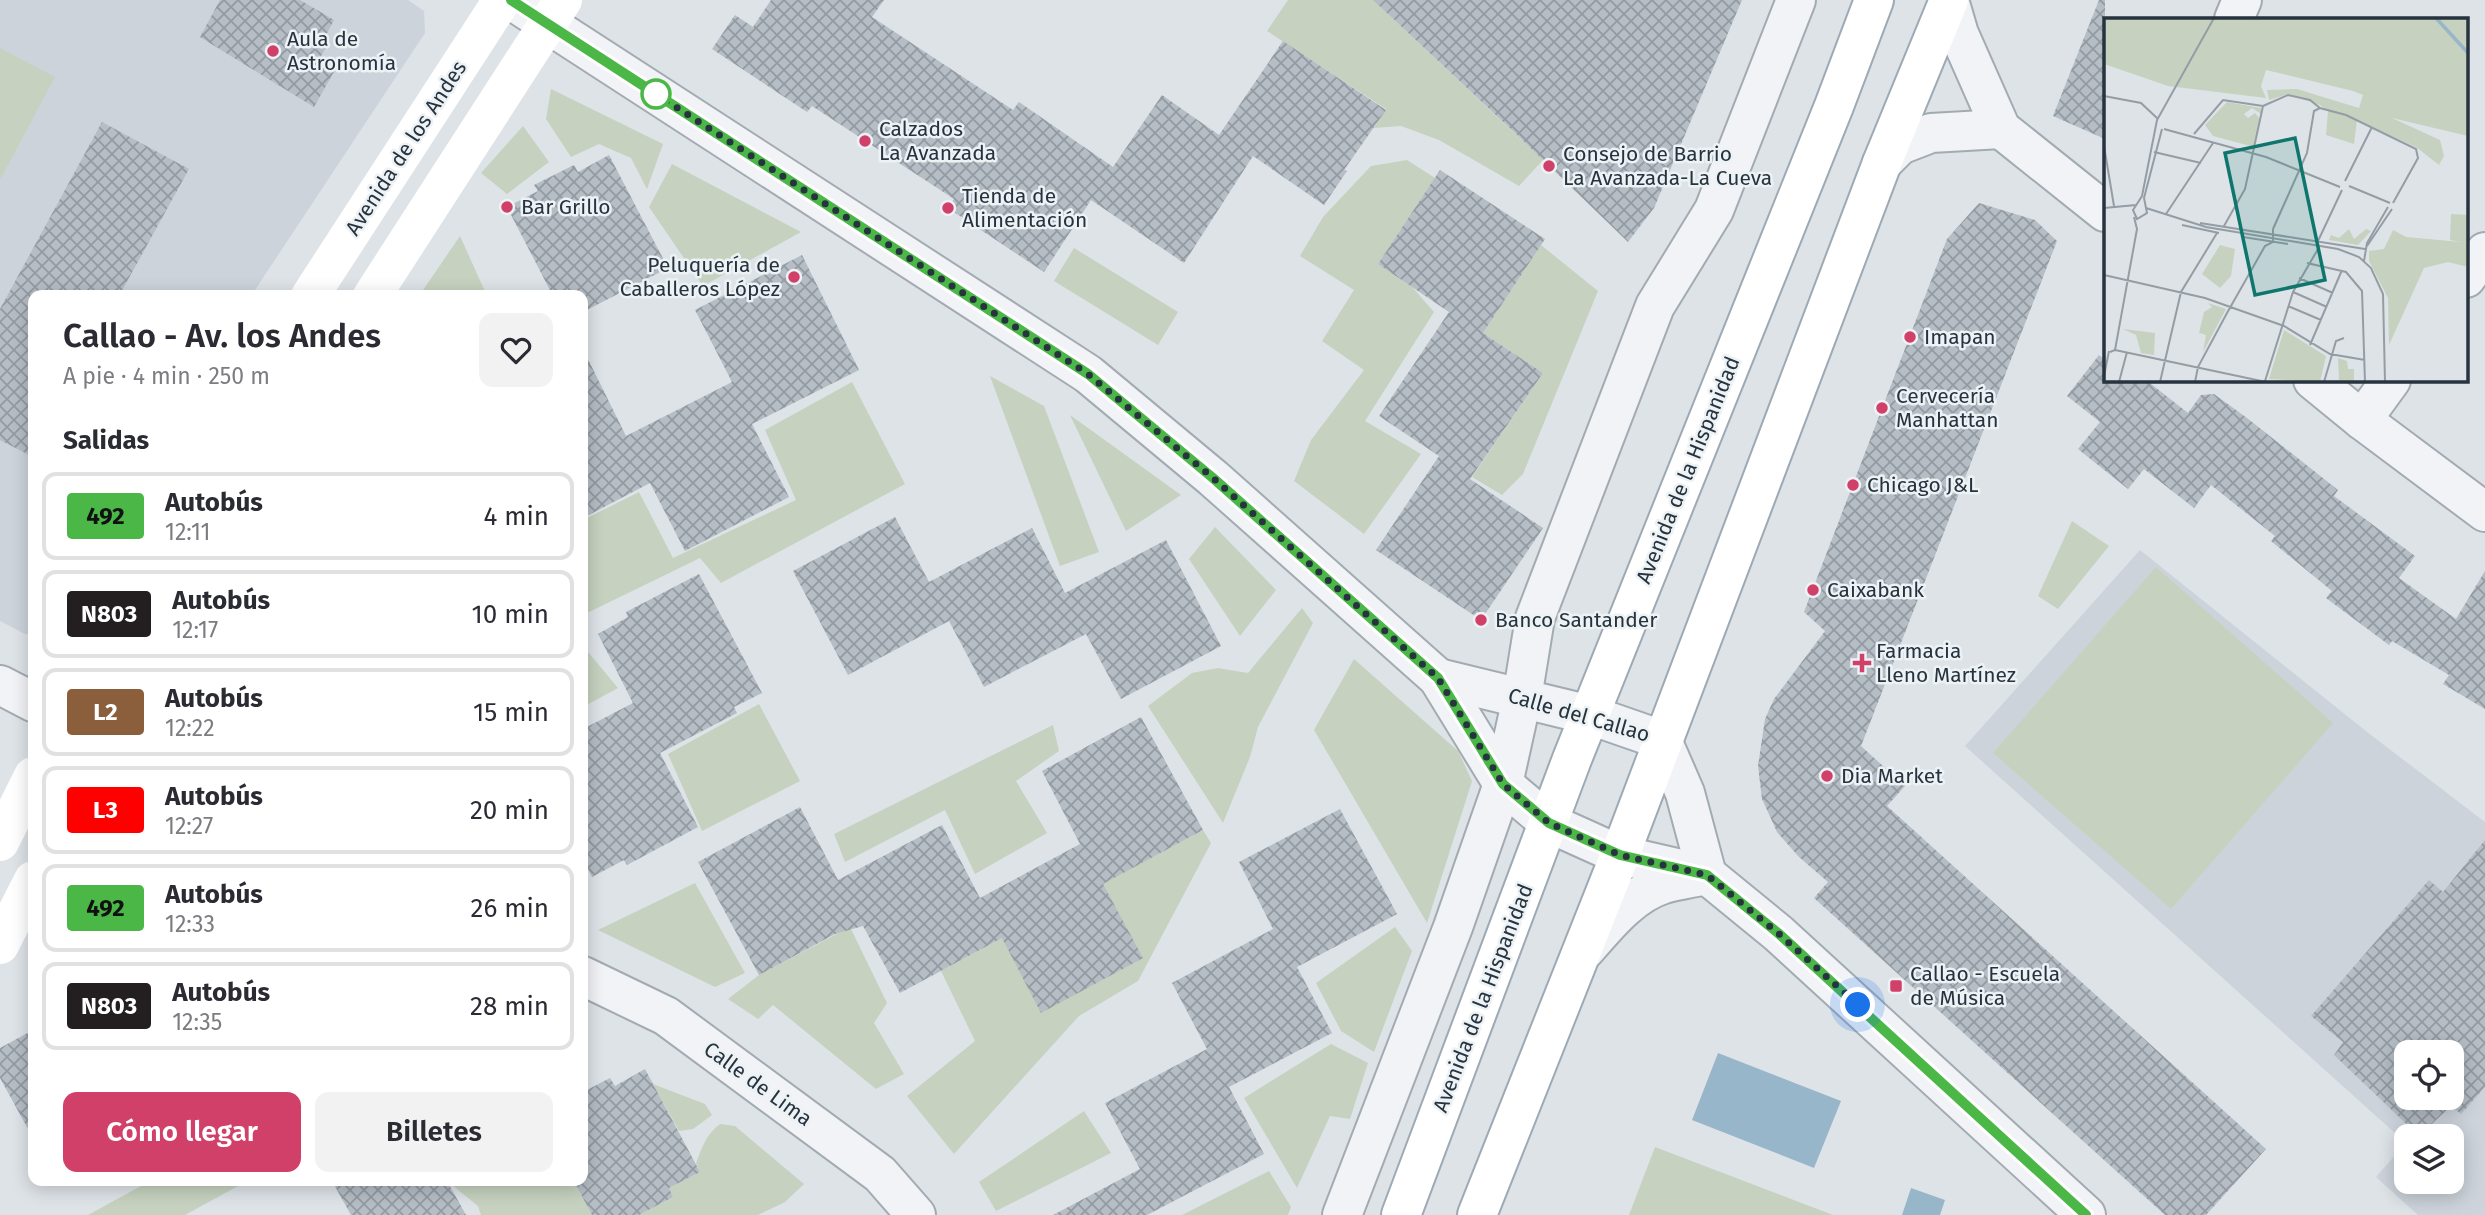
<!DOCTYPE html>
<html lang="es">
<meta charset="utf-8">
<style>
:root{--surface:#fff;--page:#f2f2f3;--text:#2b2b33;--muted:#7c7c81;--line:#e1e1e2;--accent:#d04069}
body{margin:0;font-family:"Fira Sans",sans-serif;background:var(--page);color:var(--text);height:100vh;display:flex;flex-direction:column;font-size:26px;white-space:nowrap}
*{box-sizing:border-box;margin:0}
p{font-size:23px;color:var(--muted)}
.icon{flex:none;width:38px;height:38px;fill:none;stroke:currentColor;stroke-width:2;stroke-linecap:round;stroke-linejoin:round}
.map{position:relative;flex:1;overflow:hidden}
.drawer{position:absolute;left:28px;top:290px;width:560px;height:896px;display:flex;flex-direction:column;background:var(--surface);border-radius:14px;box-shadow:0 4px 18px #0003}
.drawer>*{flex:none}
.badge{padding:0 14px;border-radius:5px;font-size:24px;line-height:46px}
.controls{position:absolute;left:2394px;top:1040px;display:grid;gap:14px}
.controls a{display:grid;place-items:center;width:70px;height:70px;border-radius:14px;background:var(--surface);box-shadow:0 4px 18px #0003;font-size:35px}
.you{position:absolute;width:35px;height:35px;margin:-18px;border:5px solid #fff;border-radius:50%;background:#1a73e8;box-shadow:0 0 0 10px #1a73e833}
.map>.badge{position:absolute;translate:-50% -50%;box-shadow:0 0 0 4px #fff}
h2{padding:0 35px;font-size:26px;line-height:63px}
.round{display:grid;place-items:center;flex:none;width:74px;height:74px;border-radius:14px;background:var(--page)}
.head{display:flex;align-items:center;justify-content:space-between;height:119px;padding:0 35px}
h1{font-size:33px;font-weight:600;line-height:52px}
.button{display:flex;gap:14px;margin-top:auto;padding:14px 35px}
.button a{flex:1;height:80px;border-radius:14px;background:var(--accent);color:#fff;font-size:28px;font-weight:600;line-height:80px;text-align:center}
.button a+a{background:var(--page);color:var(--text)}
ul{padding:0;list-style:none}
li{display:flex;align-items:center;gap:21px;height:88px;margin:0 14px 10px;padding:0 21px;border:4px solid var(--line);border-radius:14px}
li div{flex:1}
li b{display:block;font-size:26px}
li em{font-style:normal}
li .badge{min-width:77px;font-weight:700;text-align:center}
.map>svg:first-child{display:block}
</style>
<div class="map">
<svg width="2485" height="1215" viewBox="0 0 2485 1215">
<defs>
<pattern id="building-cross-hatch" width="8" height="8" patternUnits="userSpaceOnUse" patternTransform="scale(1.75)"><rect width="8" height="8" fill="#b5bdc5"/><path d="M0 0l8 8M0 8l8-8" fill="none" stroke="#939aa1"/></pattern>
</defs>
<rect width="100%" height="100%" fill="#dee3e8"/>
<g fill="#ccd3da" fill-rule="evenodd">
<path d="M0,0h408l16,11 1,22 -174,263h-218v338h-8l-25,-13z"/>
<path d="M2140,550l227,182 118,90v393h-67l-42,-38 30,-34 -441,-397zM2406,1052h46v45h-46zM2406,1136h46v45h-46z"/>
</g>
<g fill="#c6d2bf">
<path d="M1288,0h85l170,160 -24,26 -80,-46 -38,-14 -27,2 12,-19 -119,-78z"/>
<path d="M0,48l55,29 -55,103z"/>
<path d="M551,89l112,55 -16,45 -16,-31 -32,-14 -28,13 -25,-38z"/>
<path d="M523,126l26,36 -42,32 -26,-21z"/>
<path d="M1407,160l28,18 -57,86 34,23 22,25 -69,109 56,33 -57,80 -70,-53 17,-41 53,-70 -42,-29 32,-51 -54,-34 23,-39 48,-51z"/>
<path d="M672,164l129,68 -98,54 -54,-79z"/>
<path d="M460,236l27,60h-68z"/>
<path d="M1541,245l57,46 -75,183 -21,21 -30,-18 71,-104 -60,-40z"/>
<path d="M1074,248l104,64 -20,33 -104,-64z"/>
<path d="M990,376l54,30 55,146 -39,14z"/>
<path d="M852,382l53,102 -184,99 -21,-25 -117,57v-95l56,-28 34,66 123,-58 -31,-70z"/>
<path d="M1070,415l111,80 -55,36z"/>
<path d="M2072,521l37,25 -51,63 -20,-13z"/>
<path d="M1215,527l61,63 -36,46 -51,-77z"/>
<path d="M2156,567l177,156 -162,186 -178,-156z"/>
<path d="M1302,608l11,15 -55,104 -8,30 -27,66 -75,-117 44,-33 26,-5 30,5z"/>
<path d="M588,652l30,36 -35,19v-52z"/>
<path d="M1354,659l104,92 14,30 -45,142 -113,-193z"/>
<path d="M759,704l41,77 -98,50 -34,-77z"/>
<path d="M1053,725l6,26 -43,30 31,52 -72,41 -30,-64 -100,52 -11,-28z"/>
<path d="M1203,830l8,13 -73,138 -59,35 -125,138 -47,-58 68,-55 -34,-70z"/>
<path d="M695,883l50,90 -30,14 -117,-57z"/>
<path d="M850,927l37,76 -13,20 30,51 -28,15 -103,-84 -15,14 -30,-20 31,-24z"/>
<path d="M1395,927l17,24 -38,101 -33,-21 -25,-48z"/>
<path d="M1331,1044l37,19 -18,56 -20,-3 -33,72 -53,-90z"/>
<path d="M653,1084l52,20 7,11 -19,14 -14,2z"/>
<path d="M1084,1111l27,42 -115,58 -17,-29z"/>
<path d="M720,1124l15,2 69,58 -19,18 -27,13h-119l34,-18 -4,-9 31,-16 -4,-9c6,-15 10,-29 24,-39z"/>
<path d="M1655,1147l178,68h-204z"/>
<path d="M1269,1171l22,36 -3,8h-106z"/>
<path d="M150,1181h85l3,5 -53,29h-97z"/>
<path d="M447,1181h135l-6,4 16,30h-111l-3,-9z"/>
</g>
<g fill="#98b6c9">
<path d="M1718,1053l123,48 -27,67 -122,-48z"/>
<path d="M1911,1188l34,12 -5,15h-38z"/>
</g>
<g fill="url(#building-cross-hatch)" fill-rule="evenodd">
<path d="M220,0h80l34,20 -11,21 5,3 -10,17 17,9 -21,37 -114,-70z"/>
<path d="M771,0h113l-12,17 141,93 6,-8 94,65 49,-72 57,40 64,-94 103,69 -42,60 3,1 -23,34 -71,-49 -69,107 -93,-63 -47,72 -96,-64 6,-9 -142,-93 -5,6 -95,-63 23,-34 18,12z"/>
<path d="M1373,0h369l-88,208 -26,34 -112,-108z"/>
<path d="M2099,0h6v139l-52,-23z"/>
<path d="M102,122l87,47 -70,127h-86v161l-33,-17v-131z"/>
<path d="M609,155l59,113 -85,44v-16h-30l-46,-89 31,-16 -4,-6 40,-20 4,7z"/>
<path d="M1440,170l105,69 -62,94 60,40 -73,106 73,49 -62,92 -105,-70 63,-94 -60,-40 70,-104 -71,-48z"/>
<path d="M1979,203l56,17 22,21 -196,505 44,40 -18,20 379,343 -60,66h-41l-351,-317 14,-16 -29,-25 -22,-25 -15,-33 -4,-33 7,-47 9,-20 51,-68 -21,-19 143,-373z"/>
<path d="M802,255l57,115 -107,54 37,73 -104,54 -35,-68 -67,35v-169l43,87 106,-54 -37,-72z"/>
<path d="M2099,355l6,5v20h41l42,33 13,-18 13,-1 33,24 91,72 -4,6 81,60 -16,22 57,41 29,-48v138l-42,-25 6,-9 -57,-34 -3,4 -63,-47 6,-7 -61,-50 4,-5 -64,-51 -17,23 -50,-39 -16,20 -50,-40 22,-27 -33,-26z"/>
<path d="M895,517l34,65 103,-54 33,65 101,-53 55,106 -100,53 -35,-65 -102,53 -35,-66 -101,54 -55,-104z"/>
<path d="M699,574l63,119 -28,14 3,6 -77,40 38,74 -71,38 -3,-5 -32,17 -9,-18v-130l50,-26 -35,-69 30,-17 -2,-5z"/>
<path d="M1141,717l62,113 -100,54 40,74 -102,55 -39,-75 -102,55 -37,-67 -28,8 -76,41 -61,-113 102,-55 38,73 104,-55 38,73 100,-54 -38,-73z"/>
<path d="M1340,809l57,105 -100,53 35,66 -103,54 35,67 -117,61h-94l87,-46 -35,-66 102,-54 -35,-66 101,-54 -34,-67z"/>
<path d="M2485,840v247l-24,27 -10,-8 -32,30 -85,-81 9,-13 -32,-26 118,-136 14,12zM2406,1052h46v45h-46z"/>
<path d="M33,1030v108l-33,-60v-30z"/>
<path d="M645,1069l55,103 -31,16 4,9 -34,18h-47l-16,-30 7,-4v-89l27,-14 5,8z"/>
<path d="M332,1181h115l19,34h-115z"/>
</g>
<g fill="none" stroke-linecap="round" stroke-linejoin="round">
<g stroke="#a3abb2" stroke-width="42">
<g id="minor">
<path d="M1949,0l10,34 42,95 104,83"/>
<path d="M2234,19l8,-19"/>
<path d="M1882,163l18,-18 31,-12 70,-4"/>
<path d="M2466,278l19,-26"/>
<path d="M2313,380l49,40 123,92"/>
<path d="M2362,420l29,-40"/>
<path d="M0,685l33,17"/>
<path d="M583,976l83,40 214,158 36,41"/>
<path d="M1342,1215l111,-288 50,-143 19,-86 13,-80 120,-312 59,-96 82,-210"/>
</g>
</g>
<g stroke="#a3abb2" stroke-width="42">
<g id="tertiary">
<path d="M511,0l577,374 125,104 225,200 65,106 46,39 71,32 87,20 71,58 308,282"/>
<path d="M1438,678l152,37 72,25 23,53 22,82"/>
<path d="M1585,950c21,-24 46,-56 79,-66 11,-4 25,-5 37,-8"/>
</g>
</g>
<g stroke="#9da9b4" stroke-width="42">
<g id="primary">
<path d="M1401,1215l171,-456 262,-653 40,-106"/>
<path d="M1477,1215l143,-360 262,-692 67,-163"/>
</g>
</g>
<use href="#minor" stroke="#f1f3f6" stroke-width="38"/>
<use href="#tertiary" stroke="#f1f3f6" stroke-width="38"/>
<g stroke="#fff" stroke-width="38">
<path d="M310,296l192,-296"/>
<path d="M372,296l191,-296"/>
<path d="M0,842l33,-66"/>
<path d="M0,945l33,-65"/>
</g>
<use href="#primary" stroke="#fff" stroke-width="38"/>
</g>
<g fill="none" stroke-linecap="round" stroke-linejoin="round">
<g stroke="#fff" stroke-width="16">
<path id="line" d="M511,0l577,374 125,104 225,200 65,106 46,39 71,32 87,20 71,58 308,282"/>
</g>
<use href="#line" stroke="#4ab747" stroke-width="10"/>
<path stroke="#27333f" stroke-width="7" stroke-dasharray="0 12.6" d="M656,94l432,280 125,104 225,200 65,106 46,39 71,32 87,20 71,58 80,72"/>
</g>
<g fill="#d04069" stroke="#edf2f5" stroke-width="2.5">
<circle cx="273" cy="51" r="7"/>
<circle cx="865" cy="141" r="7"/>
<circle cx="1549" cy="166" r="7"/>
<circle cx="507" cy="207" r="7"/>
<circle cx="948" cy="208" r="7"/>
<circle cx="794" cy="277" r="7"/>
<circle cx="1910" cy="337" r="7"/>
<circle cx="1882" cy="408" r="7"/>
<circle cx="1853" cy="485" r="7"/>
<circle cx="1813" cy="590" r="7"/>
<circle cx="1481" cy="620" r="7"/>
<path d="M1858.5 652.5h7v7h7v7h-7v7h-7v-7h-7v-7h7z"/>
<circle cx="1827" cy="776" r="7"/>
<rect x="1889" y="979" width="14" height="14" rx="3.5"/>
</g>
<circle fill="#fff" stroke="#4ab747" stroke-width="3.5" cx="656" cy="94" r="14"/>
<g text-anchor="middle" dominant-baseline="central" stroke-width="5" stroke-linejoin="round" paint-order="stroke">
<g font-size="21" fill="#27333f" stroke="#edf2f5" text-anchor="start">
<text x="287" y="39">Aula de<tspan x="287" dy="24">Astronomía</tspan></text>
<text x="879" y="129">Calzados<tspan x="879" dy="24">La Avanzada</tspan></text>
<text x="1563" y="154">Consejo de Barrio<tspan x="1563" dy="24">La Avanzada-La Cueva</tspan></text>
<text x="962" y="196">Tienda de<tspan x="962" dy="24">Alimentación</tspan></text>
<text x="521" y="207">Bar Grillo</text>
<text x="780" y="265" text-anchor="end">Peluquería de<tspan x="780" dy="24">Caballeros López</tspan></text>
<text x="1924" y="337">Imapan</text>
<text x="1896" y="396">Cervecería<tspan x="1896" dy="24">Manhattan</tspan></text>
<text x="1867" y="485">Chicago J&amp;L</text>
<text x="1827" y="590">Caixabank</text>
<text x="1495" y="620">Banco Santander</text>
<text x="1876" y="651">Farmacia<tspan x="1876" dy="24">Lleno Martínez</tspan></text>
<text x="1841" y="776">Dia Market</text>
<text x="1910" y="974">Callao - Escuela<tspan x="1910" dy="24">de Música</tspan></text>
</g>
<g font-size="21" fill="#27333f" stroke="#edf2f5">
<text transform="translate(406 148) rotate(-57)">Avenida de los Andes</text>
<text transform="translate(1688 470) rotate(-68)">Avenida de la Hispanidad</text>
<text transform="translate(1579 715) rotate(16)">Calle del Callao</text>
<text transform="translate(1483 998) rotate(-69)">Avenida de la Hispanidad</text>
<text transform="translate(758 1084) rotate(36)">Calle de Lima</text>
</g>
</g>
<g transform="translate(2104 18)">
<rect width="364" height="364" fill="#dee3e8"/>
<path d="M0,0h364v118l-76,-18 48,22 4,16 -5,9 -23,-18 -59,-27 -3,24 -28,-9 2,-24 -8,-6 -32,-11 -19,6 -2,-10 30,-1 62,19 4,-13 -10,-4 -87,-21 -5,16 5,12 -98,-12 -64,-22zM123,84l34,6v6l-9,-6 -8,6 4,4 7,-5 5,6 -6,28 -41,-11 -8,-11zM347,196l17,1v52l-20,-5 -24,6 -35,77 -1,-47 -19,-37v-10l15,-2 9,-19 13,7 55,5 -11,-2zM245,211l5,10 12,-10 5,2 -13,14 -29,-5 2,-5 8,3zM116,227l15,4 -4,27 -11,12 -18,-14zM104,285l18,6 -23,43 3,-17 -7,-2 5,-21 8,-5zM19,311l32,4 -1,22 -13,-2 -5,-18zM180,312l42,26 -6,26 -51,-3zM234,340l9,3 1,8h6v13h-15z" fill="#c6d2bf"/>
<path fill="none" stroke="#98b6c9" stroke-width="3.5" d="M332,0l32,35"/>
<path fill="none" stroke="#959da4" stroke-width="2" d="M0,78l37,7 17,16M159,88l25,-11 22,5 10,8 26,7 70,34 2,9 -25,45M58,111l-18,69 3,15 -10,6 -4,-9 9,-14 15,-76 57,-102M60,111l102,28 74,30M90,116l29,-34 40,6M0,128l10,60M50,134l47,11M241,163l27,-54M245,168l41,17M0,190l32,-3M42,190l60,19 132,22 21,8 12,11 12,26 2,88M62,196l47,-71M96,205l165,26M78,207l37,8M120,208l21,-37 18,-83M169,211l34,-76 7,-42 6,-3M139,219l45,7M214,223l24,-51M263,228l25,-37M260,243l3,-18 21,-36M203,245l39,9 16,19 3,91M0,257l101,23 79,28 46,28 35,6M195,260l34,15M189,274l34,15M184,288l33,14M206,327l32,-75M11,332l151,32M6,334l5,-2 22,-121 -3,-12M0,358l5,-25M161,363l28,-89 25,-43M15,364l8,-30M56,364l21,-90 36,-59M91,364l3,-15 29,-54 38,-67 8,-4v-13M220,364l12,-41 8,-3"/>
<path fill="#0f766e" fill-opacity="0.15" stroke="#0f766e" stroke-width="3.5" d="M191,120l30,142 -70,15 -30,-142z"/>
<rect width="364" height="364" fill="none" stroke="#27333f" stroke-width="3.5"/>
</g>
</svg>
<div class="controls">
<a><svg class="icon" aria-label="locate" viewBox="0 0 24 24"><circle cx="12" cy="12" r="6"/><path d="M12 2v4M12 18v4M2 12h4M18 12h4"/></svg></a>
<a><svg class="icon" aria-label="layers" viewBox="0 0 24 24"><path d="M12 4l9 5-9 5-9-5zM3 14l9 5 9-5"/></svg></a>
</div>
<div class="you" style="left:1858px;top:1005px"></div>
<section class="drawer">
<div class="head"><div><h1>Callao - Av. los Andes</h1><p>A pie · 4 min · 250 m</p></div><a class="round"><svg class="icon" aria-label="heart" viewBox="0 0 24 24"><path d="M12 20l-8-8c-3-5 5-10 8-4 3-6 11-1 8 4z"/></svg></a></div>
<h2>Salidas</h2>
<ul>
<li><span class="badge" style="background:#4ab747;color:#111">492</span><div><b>Autobús</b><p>12:11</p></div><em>4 min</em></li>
<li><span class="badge" style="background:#231f20;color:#fff">N803</span><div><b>Autobús</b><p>12:17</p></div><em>10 min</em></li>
<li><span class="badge" style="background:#8b5e3c;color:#fff">L2</span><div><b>Autobús</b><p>12:22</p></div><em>15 min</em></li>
<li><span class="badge" style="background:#f00;color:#fff">L3</span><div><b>Autobús</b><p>12:27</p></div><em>20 min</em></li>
<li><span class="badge" style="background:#4ab747;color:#111">492</span><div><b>Autobús</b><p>12:33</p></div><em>26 min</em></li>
<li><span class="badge" style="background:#231f20;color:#fff">N803</span><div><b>Autobús</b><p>12:35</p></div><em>28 min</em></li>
</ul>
<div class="button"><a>Cómo llegar</a><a>Billetes</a></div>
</section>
</div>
